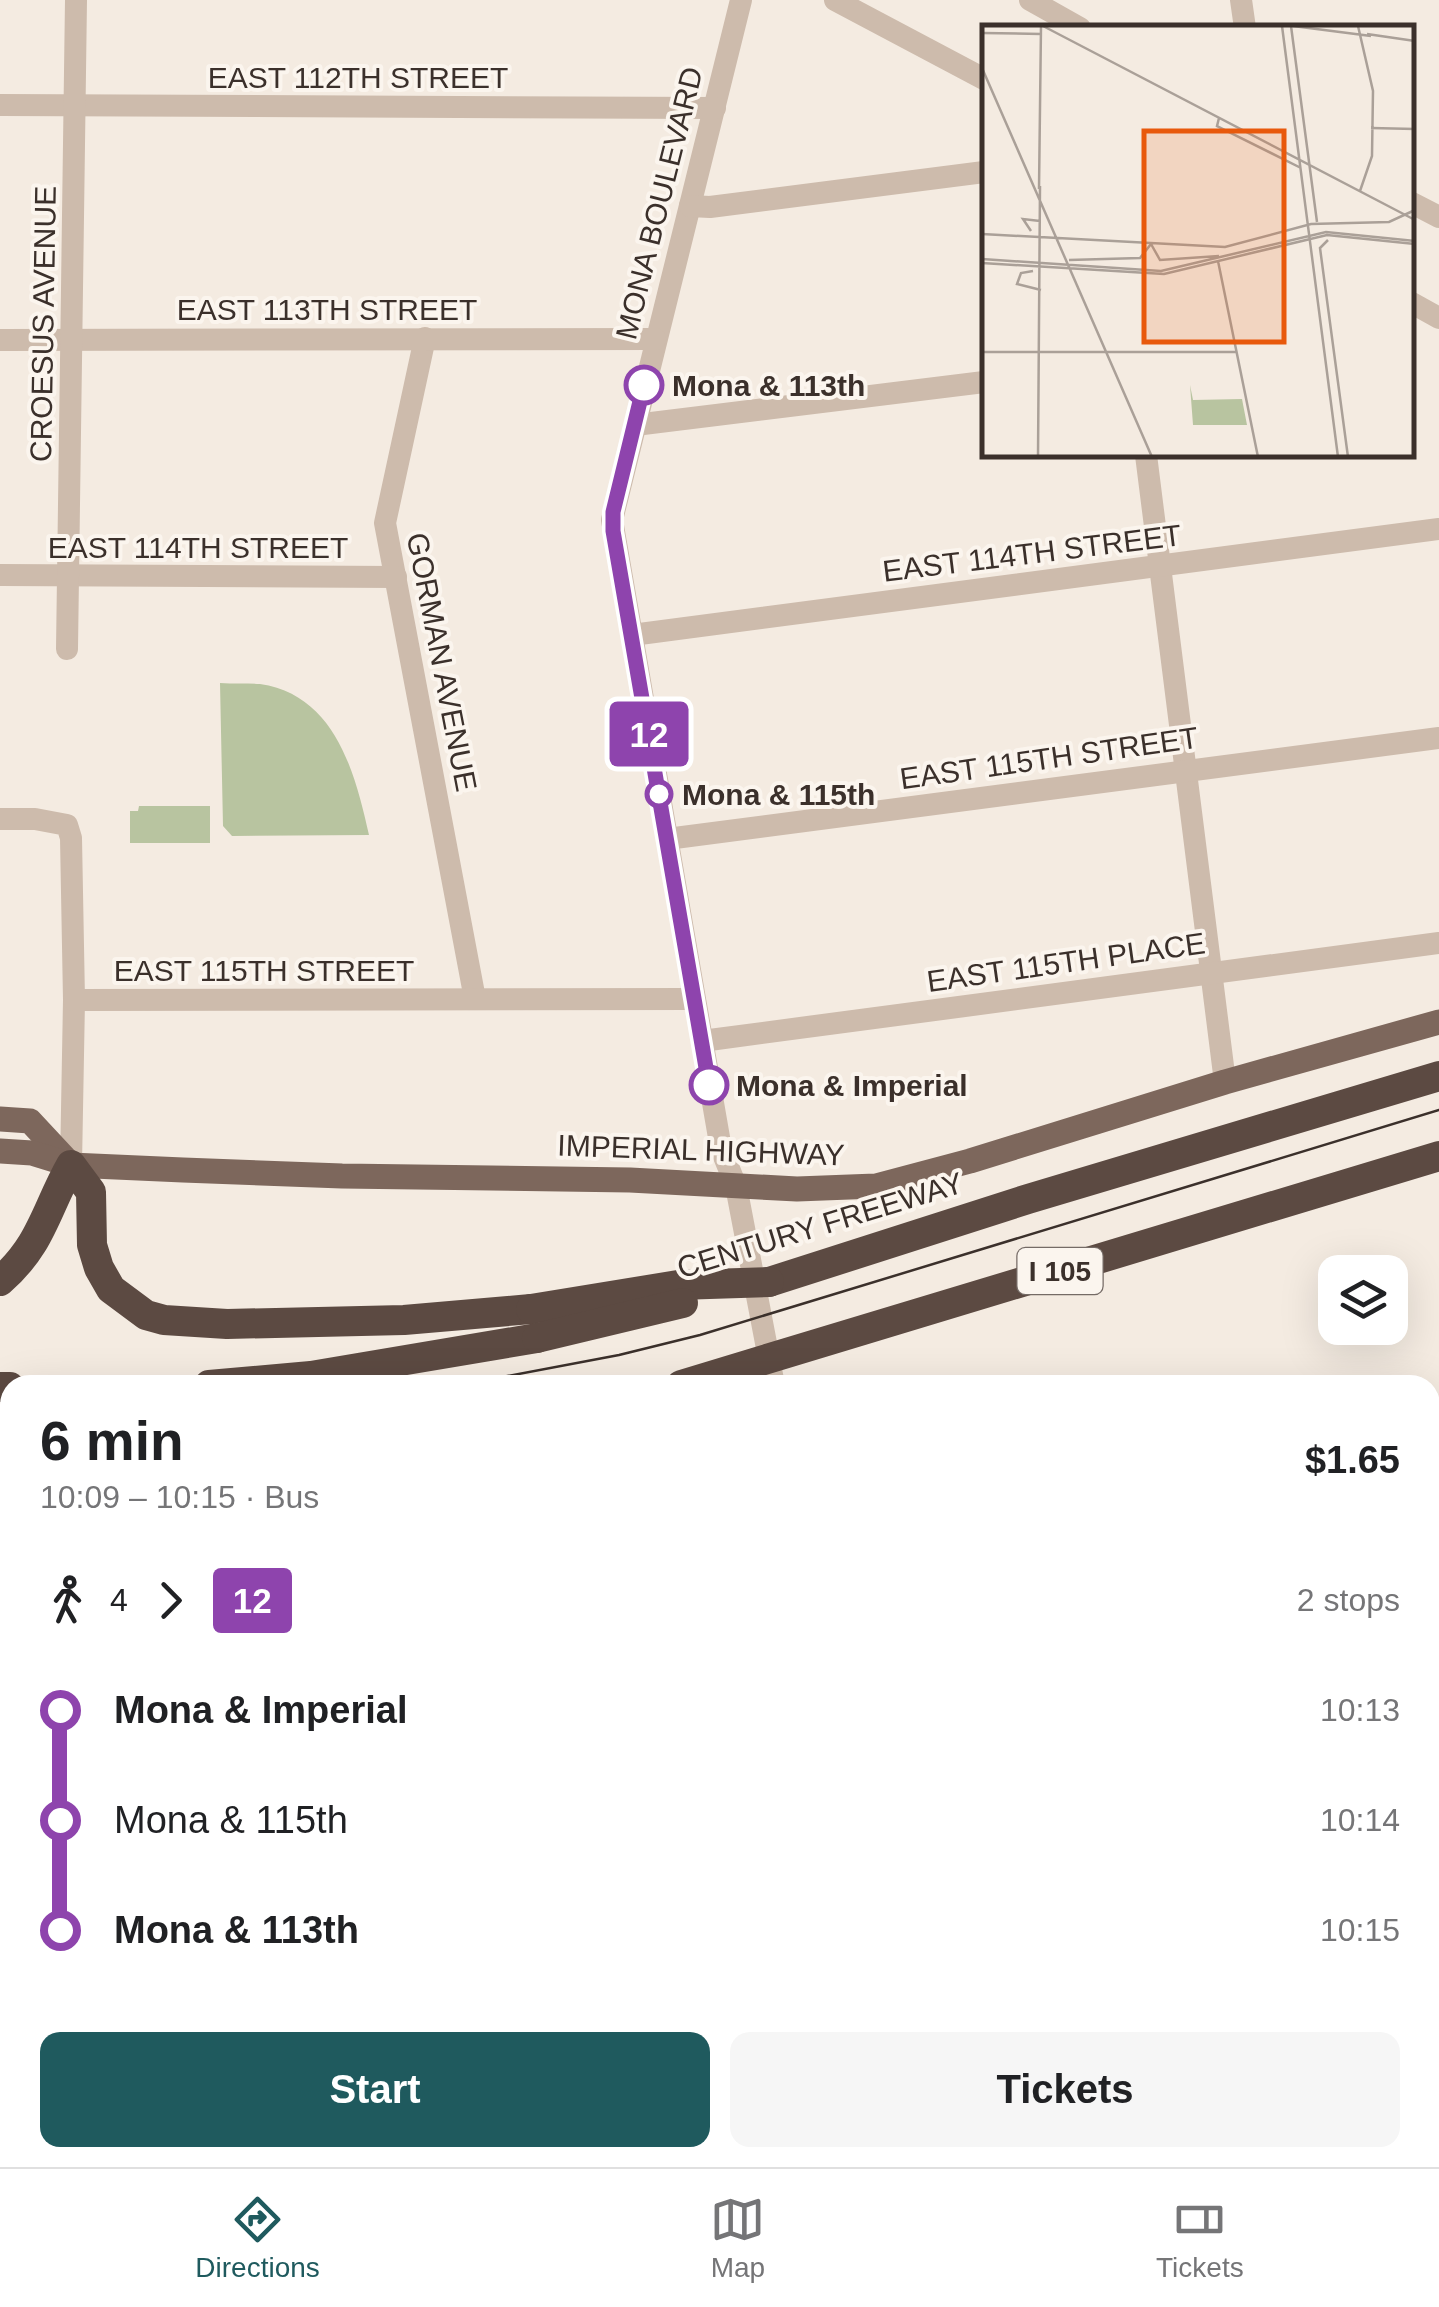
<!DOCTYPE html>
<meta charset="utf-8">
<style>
:root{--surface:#fff;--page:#f6f6f6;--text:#202124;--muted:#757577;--line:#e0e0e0;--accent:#1f5a5e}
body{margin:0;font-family:Arial,sans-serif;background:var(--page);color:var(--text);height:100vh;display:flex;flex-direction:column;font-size:38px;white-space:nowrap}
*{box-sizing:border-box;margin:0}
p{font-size:32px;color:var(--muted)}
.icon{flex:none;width:55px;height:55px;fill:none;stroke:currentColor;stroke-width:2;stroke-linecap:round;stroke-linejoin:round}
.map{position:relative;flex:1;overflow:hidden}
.side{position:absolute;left:0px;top:1375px;width:1440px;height:792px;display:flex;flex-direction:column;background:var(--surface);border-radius:30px 30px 0 0;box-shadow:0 10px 40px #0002}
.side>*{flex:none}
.badge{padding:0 20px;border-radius:8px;font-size:35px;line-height:65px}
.tools{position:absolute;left:1318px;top:1255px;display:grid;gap:20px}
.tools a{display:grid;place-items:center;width:90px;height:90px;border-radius:20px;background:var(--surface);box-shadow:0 10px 40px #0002;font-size:50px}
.map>.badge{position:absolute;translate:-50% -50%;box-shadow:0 0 0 5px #fff}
.legs{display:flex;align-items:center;gap:15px;height:110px;padding:0 40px;font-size:32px}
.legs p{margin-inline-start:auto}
.summary{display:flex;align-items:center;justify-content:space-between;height:170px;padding:0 40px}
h1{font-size:55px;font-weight:700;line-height:75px}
.primary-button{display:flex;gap:20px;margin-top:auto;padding:20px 40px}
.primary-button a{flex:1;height:115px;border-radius:20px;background:var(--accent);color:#fff;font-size:40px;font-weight:700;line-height:115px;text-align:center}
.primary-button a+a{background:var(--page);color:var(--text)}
ul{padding:0 40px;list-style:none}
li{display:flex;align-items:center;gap:35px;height:110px;font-size:38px}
li i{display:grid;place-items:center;width:15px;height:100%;margin:0 12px;background:currentColor}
li i::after{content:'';width:25px;height:25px;margin:-12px;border:8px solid;border-radius:50%;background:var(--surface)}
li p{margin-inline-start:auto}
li:first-child i{background:linear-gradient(#0000 50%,currentColor 0)}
li:last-child i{background:linear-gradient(currentColor 50%,#0000 0)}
.menu{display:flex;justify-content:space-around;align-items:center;height:140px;border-top:2px solid var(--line);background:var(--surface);font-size:28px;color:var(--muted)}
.menu a{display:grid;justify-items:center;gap:5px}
.menu .current{color:var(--accent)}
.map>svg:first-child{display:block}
</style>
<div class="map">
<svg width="1439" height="2167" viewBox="0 0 1439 2167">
<rect width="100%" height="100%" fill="#f4ebe1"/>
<g fill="#b8c4a0">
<path d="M220,683c13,1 27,0 40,1 75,11 95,88 109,151l-137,1 -9,-10z"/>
<path d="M139,806h71v37h-80v-32h8z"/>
</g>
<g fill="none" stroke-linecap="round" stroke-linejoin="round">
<g stroke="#cdbbac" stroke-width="22">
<path d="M741,0l-129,520 109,629 15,37 38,199"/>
<path d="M835,0l149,79"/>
<path d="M1030,0l50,28"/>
<path d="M1241,0l4,28"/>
<path d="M0,105l715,3"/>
<path d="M1412,203l27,14"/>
<path d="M690,206l20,1 274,-35"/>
<path d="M1412,303l27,15"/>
<path d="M425,338l-40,185 90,476"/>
<path d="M0,340l655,-1"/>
<path d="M635,425l349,-43"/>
<path d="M1146,455l79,627"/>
<path d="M0,575l396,2"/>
<path d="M632,635l807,-106"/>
<path d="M67,649l9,-649"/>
<path d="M0,819h35l32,6 4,13 3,162 -3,165"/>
<path d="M667,839l772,-101"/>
<path d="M74,1000l620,-1"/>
<path d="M702,1041l737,-98"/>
<path d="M0,1657h10"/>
<path d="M0,1923h10"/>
<path d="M922,2158l2,9"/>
<path d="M1301,2158l2,9"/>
</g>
<g stroke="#7d675c" stroke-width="25">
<path d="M0,1119l30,2 41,44"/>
<path d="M0,1151l32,2 39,12 112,5 159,6 288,4 167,9 79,-3 94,-25 255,-79 214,-60"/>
</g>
<g stroke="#5c4a42" stroke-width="30">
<path d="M0,1281c42,-36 46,-72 71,-116l20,27 1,53 7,23 12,21 35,26 18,5 63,4 177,-4 127,-11"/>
<path d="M769,1282l259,-83 411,-123"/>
<path d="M209,1385l102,-9 226,-38"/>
<path d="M0,1387h10"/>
<path d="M0,1467h10"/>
</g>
<g stroke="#3b302b" stroke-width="2.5">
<path d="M460,1385l159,-30 81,-20 739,-225"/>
<path d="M0,1424h10"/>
</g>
<g stroke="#5c4a42" stroke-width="30">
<path d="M531,1309l147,-24 91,-3"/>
<path d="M537,1338l146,-35"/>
<path d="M681,1385l758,-229"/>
</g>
</g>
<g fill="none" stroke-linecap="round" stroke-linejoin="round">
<g stroke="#fff" stroke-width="22">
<path id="line-1" d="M644,385l-31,127v19l96,554"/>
</g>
<use href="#line-1" stroke="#8e44ad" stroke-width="15"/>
</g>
<g fill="#fff" stroke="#8e44ad" stroke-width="5">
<circle cx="644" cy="385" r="18"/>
<circle cx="659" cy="794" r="12"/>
<circle cx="709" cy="1085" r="18"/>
</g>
<g text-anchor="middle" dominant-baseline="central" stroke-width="8" stroke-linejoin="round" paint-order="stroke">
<rect fill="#fbf5ee" stroke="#756b66" stroke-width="2.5" x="1017.5" y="1248" width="85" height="46" rx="8"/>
<g font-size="28" font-weight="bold" fill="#3b302b">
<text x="1060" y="1271">I 105</text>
</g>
<g font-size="30" fill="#3b302b" stroke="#fbf5ee">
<text x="358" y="77">EAST 112TH STREET</text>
<text transform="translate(659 203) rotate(-76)">MONA BOULEVARD</text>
<text x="327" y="309">EAST 113TH STREET</text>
<text transform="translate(43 324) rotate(-89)">CROESUS AVENUE</text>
<text x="198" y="547">EAST 114TH STREET</text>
<text transform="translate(1032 553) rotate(-7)">EAST 114TH STREET</text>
<text transform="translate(442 662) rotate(79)">GORMAN AVENUE</text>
<text transform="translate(1049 758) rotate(-8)">EAST 115TH STREET</text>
<text transform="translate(1066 962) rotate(-8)">EAST 115TH PLACE</text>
<text x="264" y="970">EAST 115TH STREET</text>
<text transform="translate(701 1150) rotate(2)">IMPERIAL HIGHWAY</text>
<text transform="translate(820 1225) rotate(-17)">CENTURY FREEWAY</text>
</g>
<g font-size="30" font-weight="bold" fill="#3b302b" stroke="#fbf5ee" text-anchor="start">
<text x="672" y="385">Mona &amp; 113th</text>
<text x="682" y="794">Mona &amp; 115th</text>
<text x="736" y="1085">Mona &amp; Imperial</text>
</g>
</g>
<g transform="translate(982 25)">
<rect width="432" height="432" fill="#f4ebe1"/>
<path d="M208,360l3,15 49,-1 5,26h-54z" fill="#b8c4a0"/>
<path fill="none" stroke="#aaa098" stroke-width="2.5" d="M61,1l372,194M300,1l56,431M309,1l26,196M311,1l78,10M376,1l15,65 -1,65 -12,35M0,8l59,1M385,9l48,7M0,43l170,389M237,93l-2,8 84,42M389,103l44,1M57,164l2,-163M49,206l-8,-12 17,2M0,209l243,13 86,-23 78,-2 26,-12M346,215l-8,8 28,209M169,219l9,16 59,-4M0,234l179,12 165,-39 89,9M87,235l71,-2 11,-14M236,236l40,196M0,238l182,11 163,-39 88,9M51,246l-12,2 -4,11 24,6M0,327h254M56,432l2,-271"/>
<path fill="#e8590c" fill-opacity="0.15" stroke="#e8590c" stroke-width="5" d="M162,106h140v211h-140z"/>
<rect width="432" height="432" fill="none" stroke="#3b302b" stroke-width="5"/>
</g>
</svg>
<div class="tools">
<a><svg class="icon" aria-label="layers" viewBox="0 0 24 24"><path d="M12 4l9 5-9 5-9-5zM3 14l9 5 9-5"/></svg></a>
</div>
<b class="badge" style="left:649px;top:734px;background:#8e44ad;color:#fff">12</b>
<section class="side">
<div class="summary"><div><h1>6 min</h1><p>10:09 – 10:15 · Bus</p></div><b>$1.65</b></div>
<div class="legs"><svg class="icon" aria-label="walk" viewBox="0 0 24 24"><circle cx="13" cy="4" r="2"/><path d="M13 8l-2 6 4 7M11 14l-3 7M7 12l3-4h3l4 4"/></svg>4<svg class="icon" aria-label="forward" viewBox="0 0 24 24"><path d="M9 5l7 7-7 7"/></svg><b class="badge" style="background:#8e44ad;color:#fff">12</b><p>2 stops</p></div>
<ul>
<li><i style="color:#8e44ad"></i><b>Mona &amp; Imperial</b><p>10:13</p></li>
<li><i style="color:#8e44ad"></i><span>Mona &amp; 115th</span><p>10:14</p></li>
<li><i style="color:#8e44ad"></i><b>Mona &amp; 113th</b><p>10:15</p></li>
</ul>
<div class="primary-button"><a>Start</a><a>Tickets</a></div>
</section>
</div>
<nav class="menu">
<a class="current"><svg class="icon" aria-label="directions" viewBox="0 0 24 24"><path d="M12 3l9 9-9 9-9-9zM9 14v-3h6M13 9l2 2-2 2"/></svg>Directions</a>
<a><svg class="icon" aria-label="map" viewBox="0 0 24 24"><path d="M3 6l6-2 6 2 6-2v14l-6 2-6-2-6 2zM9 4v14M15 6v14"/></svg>Map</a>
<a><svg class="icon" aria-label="tickets" viewBox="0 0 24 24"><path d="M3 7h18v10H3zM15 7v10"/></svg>Tickets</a>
</nav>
